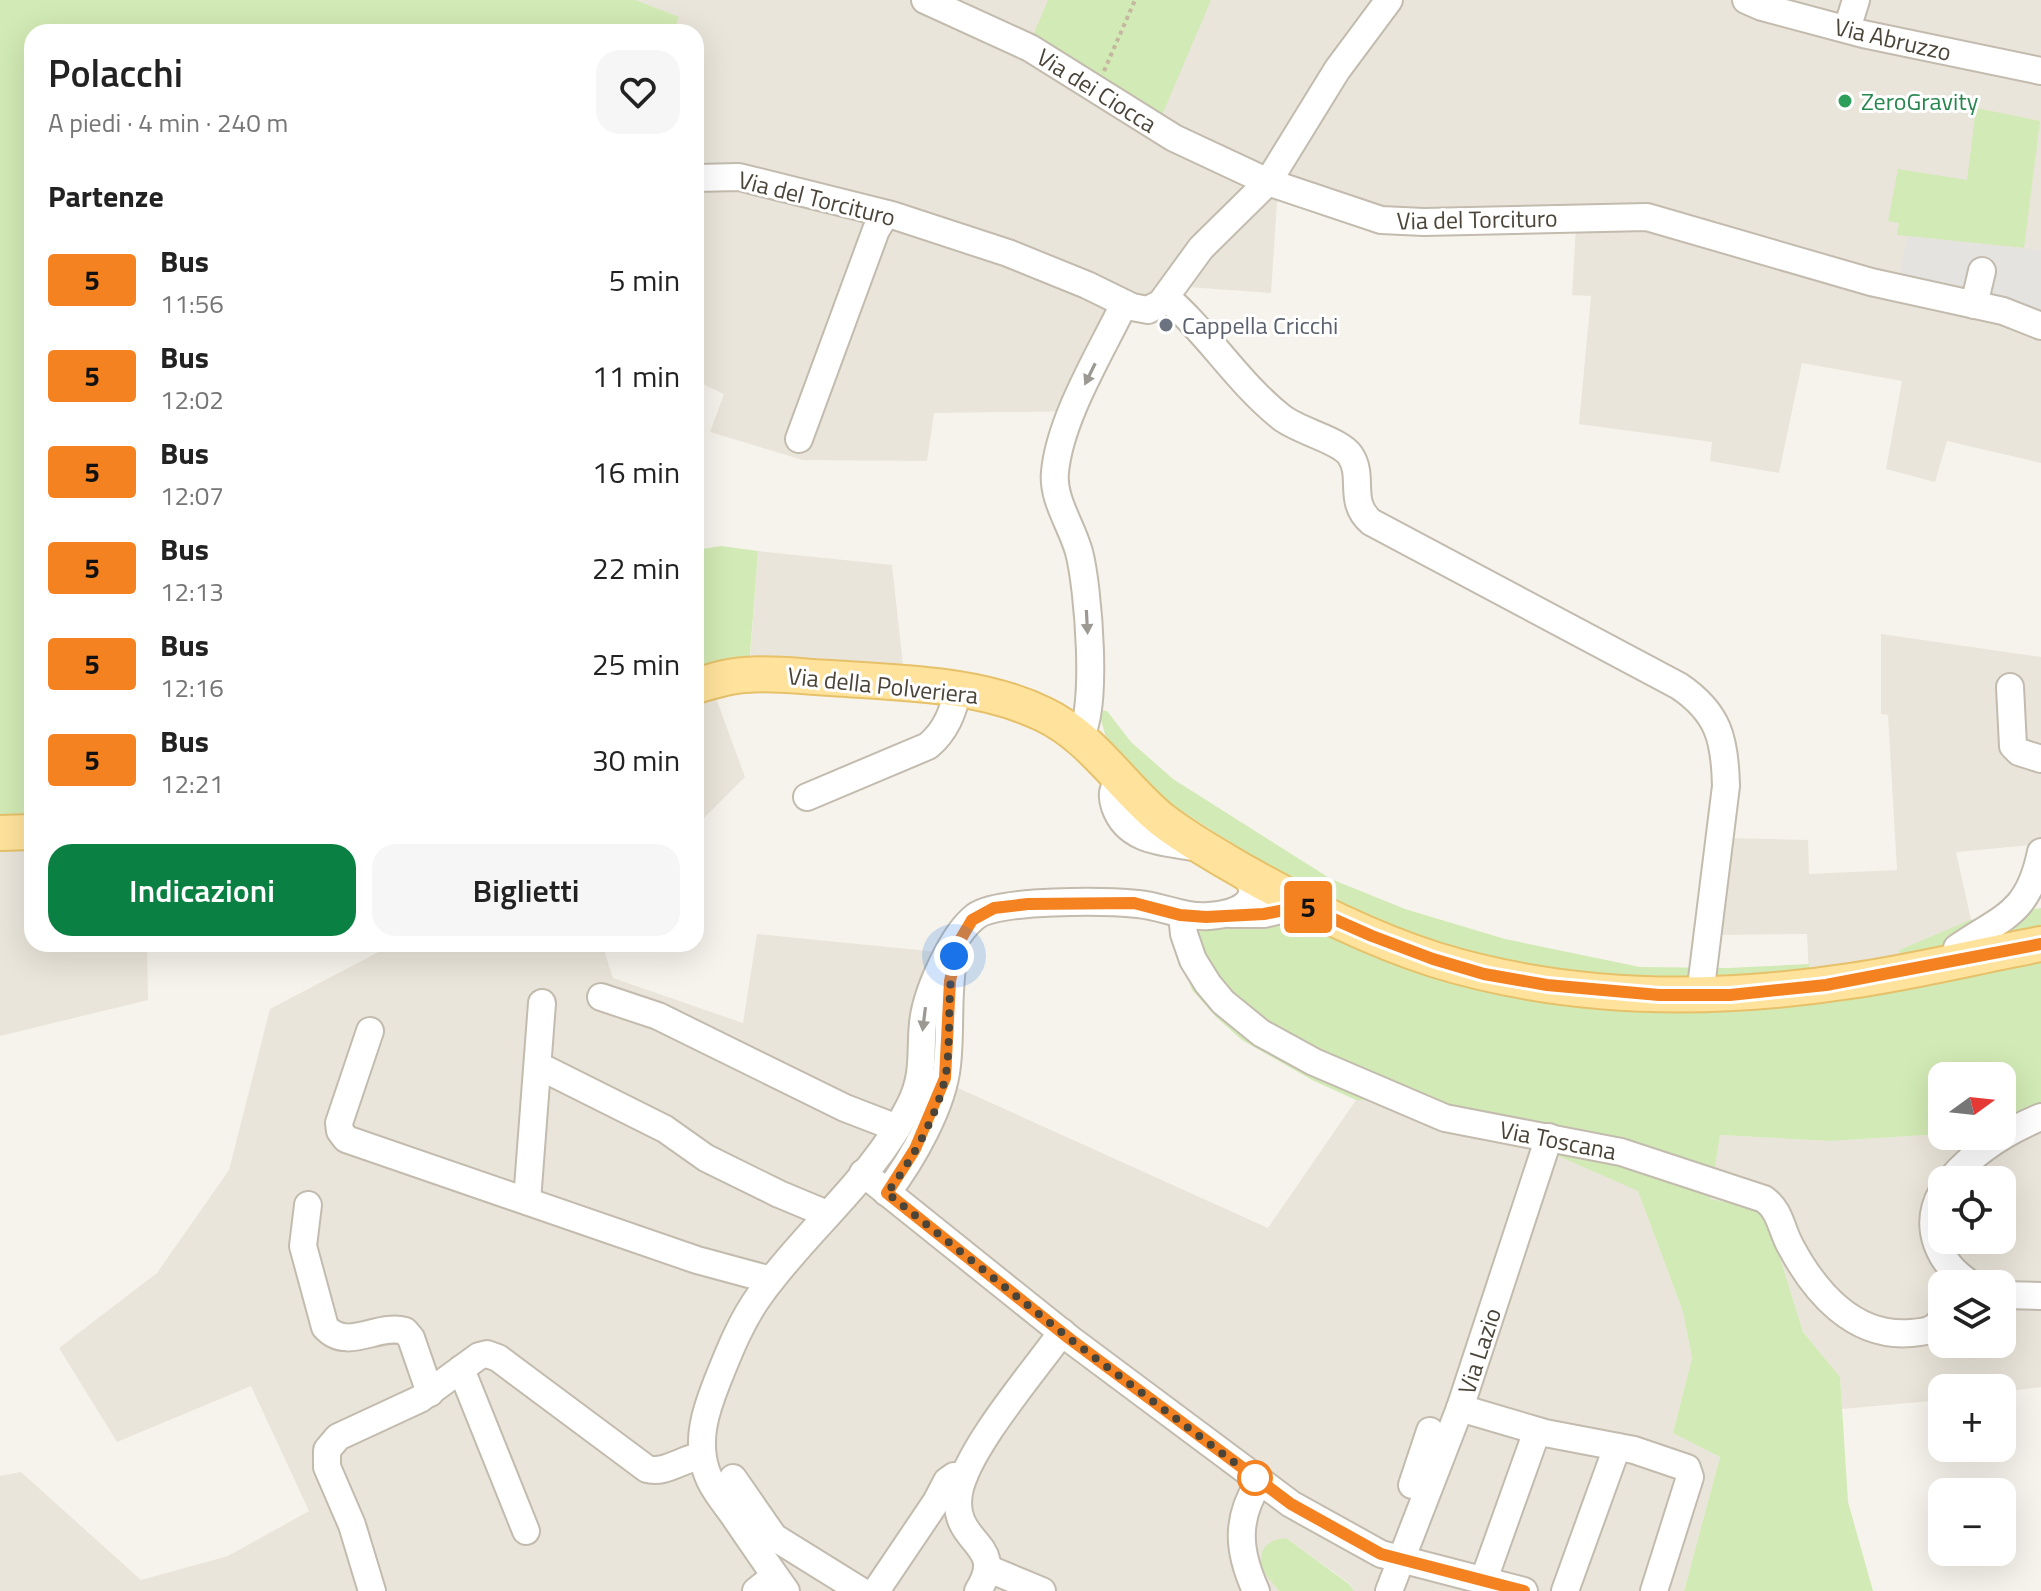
<!DOCTYPE html>
<html lang="it">
<meta charset="utf-8">
<style>
:root{--surface:#fff;--page:#f6f6f6;--text:#222;--muted:#767676;--accent:#0b8043}
body{margin:0;font-family:"Titillium Web",sans-serif;background:var(--page);color:var(--text);height:100vh;display:flex;flex-direction:column;font-size:30px;white-space:nowrap}
*{box-sizing:border-box;margin:0}
p{font-size:26px;color:var(--muted)}
.icon{flex:none;width:44px;height:44px;fill:none;stroke:currentColor;stroke-width:2;stroke-linecap:round;stroke-linejoin:round}
.map{position:relative;flex:1;overflow:hidden}
.details{position:absolute;left:24px;top:24px;width:680px;height:928px;display:flex;flex-direction:column;background:var(--surface);border-radius:24px;box-shadow:0 8px 32px #0002}
.details>*{flex:none}
.badge{padding:0 16px;border-radius:6px;font-size:28px;line-height:52px}
.needle{width:52px;rotate:75deg}
.controls{position:absolute;left:1928px;top:1062px;display:grid;gap:16px}
.controls a{display:grid;place-items:center;width:88px;height:88px;border-radius:16px;background:var(--surface);box-shadow:0 8px 32px #0002;font-size:40px}
.you{position:absolute;width:40px;height:40px;margin:-20px;border:6px solid #fff;border-radius:50%;background:#1a73e8;box-shadow:0 0 0 12px #1a73e833}
.map>.badge{position:absolute;translate:-50% -50%;box-shadow:0 0 0 4px #fff}
h2{padding:0 24px;font-size:30px;line-height:72px}
.round{display:grid;place-items:center;flex:none;width:84px;height:84px;border-radius:24px;background:var(--page)}
.headline{display:flex;align-items:center;justify-content:space-between;height:136px;padding:0 24px}
h1{font-size:38px;font-weight:600;line-height:60px}
.primary-button{display:flex;gap:16px;margin-top:auto;padding:16px 24px}
.primary-button a{flex:1;height:92px;border-radius:24px;background:var(--accent);color:#fff;font-size:32px;font-weight:600;line-height:92px;text-align:center}
.primary-button a+a{background:var(--page);color:var(--text)}
ul{padding:0;list-style:none}
li{display:flex;align-items:center;gap:24px;height:96px;padding:0 24px}
li div{flex:1}
li b{display:block;font-size:30px}
li em{font-style:normal}
li .badge{min-width:88px;font-weight:700;text-align:center}
.map>svg:first-child{display:block}
</style>
<div class="map">
<svg width="2041" height="1591" viewBox="0 0 2041 1591">
<rect width="100%" height="100%" fill="#f6f3ec"/>
<g fill="#eae5da" fill-rule="evenodd">
<path d="M636,0h1405v463l-94,-22 -12,41 -49,-13 16,-88 -100,-18 -23,110 -69,-12 2,-19 -133,-18 12,-128 -19,-1 4,-69 -289,-27 -10,3 -6,91 -83,-6 -59,32 -47,92 -148,2 -7,48 -124,-1 -93,-28 14,-38 -28,-13v-349h-23l5,-15z"/>
<path d="M758,551l134,14 14,128 -158,-9z"/>
<path d="M1881,634l160,23v187l-85,8 15,68 -72,30 1,12 -91,14 -2,-42 -93,1 11,-97 83,2 1,34 88,-4 -9,-155 -7,-1z"/>
<path d="M696,654l11,20 38,103 -49,49z"/>
<path d="M32,817v127h115l1,56 -148,36v-215z"/>
<path d="M757,934l212,21 -7,32 -4,101 310,140 88,-128 71,-1 211,91 45,122 9,46 -19,75 47,24 -36,134h-330l-5,-8 -63,-45 -23,32 16,21h-1279v-115l21,-4 120,108 87,-24 81,-45 -58,-125 -134,56 -58,-94 98,-75 72,-103 41,-161 118,-62 44,-3h170l11,34 130,45z"/>
<path d="M2041,1127v260l-39,5v-4h-60v12l-100,9 -2,-32 -37,-45 -38,-121 -55,-12 10,-64 110,6 112,-7v2h60zM1942,1180h60v60h-60zM1942,1284h60v60h-60z"/>
</g>
<g fill="#d2eab5">
<path d="M0,0h636l43,17 -6,15h-641v785l-32,4z"/>
<path d="M1048,0h163l-49,115 -128,-82z"/>
<path d="M1976,108l64,13 -16,127 -127,-13 2,-12 -11,-2 10,-52 69,11z"/>
<path d="M721,546l37,5 -9,116 -42,7 -11,-20v-104z"/>
<path d="M1098,710l9,1 24,31 42,37 158,100 74,30 100,30 135,28 88,1 81,-4v12l91,-15 -1,-11 71,-30 71,-12v219l-39,2v-53h-60v58l-112,7 -110,-6 -10,64 55,11 38,122 37,45 8,125 25,89h-189l36,-134 -47,-24 19,-75 -9,-46 -45,-121 -210,-92 -72,1 -44,-20 -70,-40 -26,-23 -24,-27 -13,-36 15,-22 86,-8 26,-6 12,-20 -149,-95 -31,-26 -29,-29z"/>
<path d="M1286,1538l63,46 5,7h-75c-5,-7 -13,-14 -16,-22 -7,-19 5,-30 23,-31z"/>
</g>
<path fill="#e5e3e0" d="M1907,236l134,14v66l-142,-40z"/>
<g fill="none" stroke-linecap="round" stroke-linejoin="round">
<g stroke="#c2bbae" stroke-width="30">
<g id="minor">
<path d="M925,0l105,48 144,90 94,44 69,-112 52,-70"/>
<path d="M1746,0l16,7 101,27 178,37"/>
<path d="M1847,29l9,-29"/>
<path d="M696,178l43,-1 153,38 116,38 79,32 45,22 16,3 13,-7 40,-55 67,-66 113,38 43,2 223,-5 224,65 132,29 38,15"/>
<path d="M1166,297c42,36 71,85 115,120 17,14 59,23 69,38 15,22 -3,46 21,67l308,164c40,27 46,54 47,100l-26,209"/>
<path d="M1974,305l8,-34"/>
<path d="M799,439l77,-209 10,-16"/>
<path d="M2010,687l3,59 6,6 22,7"/>
<path d="M1079,738c20,-24 9,-153 0,-186 -7,-26 -27,-53 -24,-80 5,-54 46,-120 69,-168"/>
<path d="M1121,779c-9,9 -10,16 -6,28 13,37 54,35 85,41"/>
<path d="M807,797l121,-51c18,-15 25,-34 30,-56"/>
<path d="M1230,914h34l34,-8 14,2"/>
<path d="M1182,915l2,19 9,26 15,24 15,18 38,31 53,29 131,56 176,34 143,47c17,12 17,31 27,48 24,45 63,91 120,86 13,-1 25,-2 31,-15"/>
<path d="M1956,961l1,-13c46,-32 71,-33 84,-96"/>
<path d="M601,997l57,19 187,92 52,20"/>
<path d="M370,1031l-31,92 1,8 6,8 351,121 74,20"/>
<path d="M547,1070l118,59 41,29 73,36 48,20"/>
<path d="M863,1173l207,166 221,165 90,50 143,37"/>
<path d="M1950,1180c24,-28 57,-49 91,-63"/>
<path d="M1942,1192c-20,35 -3,72 29,92"/>
<path d="M887,1193c25,-33 56,-87 60,-128 4,-35 0,-69 6,-104"/>
<path d="M527,1201l15,-198"/>
<path d="M308,1205l-5,41 22,81c22,25 53,-4 80,4l6,7 19,55"/>
<path d="M2002,1295l39,1"/>
<path d="M461,1369l65,162"/>
<path d="M1460,1408l85,25 89,17 53,18 3,9 -36,114"/>
<path d="M733,1478l41,59 87,54"/>
<path d="M1412,1485l18,-54"/>
<path d="M989,1569l53,22"/>
<path d="M1483,1582l54,-151"/>
<path d="M372,1591l-20,-66 -25,-58v-17l11,-13 82,-38 59,-43 8,-2 11,4 149,111c19,5 36,-11 55,-13"/>
<path d="M756,1591l19,-15"/>
<path d="M786,1591c-18,-25 -35,-50 -52,-75 -10,-14 -23,-29 -28,-46 -10,-31 0,-60 11,-88 12,-30 24,-61 43,-87 46,-65 114,-117 150,-190 15,-30 10,-51 13,-82 3,-30 29,-89 53,-107 22,-17 131,-15 162,-12 24,2 45,14 71,12 27,-2 60,-14 33,-46"/>
<path d="M876,1591l60,-89 11,-21 7,-5h10"/>
<path d="M978,1591c31,-49 -28,-46 -19,-98 7,-43 76,-123 103,-161"/>
<path d="M1256,1591c-18,-40 -21,-71 3,-109"/>
<path d="M1389,1591l71,-183 89,-271"/>
<path d="M1565,1591l52,-144"/>
</g>
</g>
<g stroke="#e6c16a" stroke-width="38">
<g id="major">
<path d="M696,686c16,-5 32,-10 49,-11 28,-3 58,2 86,3 70,5 148,5 212,36 49,23 78,72 118,105 27,21 56,37 85,54 61,34 124,66 190,87 134,41 276,42 414,21 64,-9 127,-25 191,-37"/>
<path d="M0,833l32,-1"/>
</g>
</g>
<path stroke="#c4b79f" stroke-width="4" stroke-dasharray="4 4" stroke-linecap="butt" d="M1104,71l31,-71"/>
<use href="#minor" stroke="#fff" stroke-width="26"/>
<use href="#major" stroke="#ffe39c" stroke-width="34"/>
</g>
<defs><path id="oneway-solid" d="M-6-.8H1V-3.2L6.5 0L1 3.2V.8H-6Z" transform="scale(2)"/></defs>
<g fill="#9c9892">
<use href="#oneway-solid" transform="translate(1090 374) rotate(116)"/>
<use href="#oneway-solid" transform="translate(1087 622) rotate(87)"/>
<use href="#oneway-solid" transform="translate(924 1019) rotate(97)"/>
</g>
<g fill="none" stroke-linecap="round" stroke-linejoin="round">
<g stroke="#fff" stroke-width="18">
<path id="line" d="M1524,1591l-143,-37 -90,-50 -221,-165 -183,-146 28,-44 30,-71 5,-97 9,-39 13,-22 22,-12 34,-4 106,-1 46,12 26,2 58,-3 40,-8 68,30 61,23 51,15 63,11 112,10h71l96,-10 215,-41"/>
</g>
<use href="#line" stroke="#f58220" stroke-width="12"/>
<path stroke="#4b4439" stroke-width="8" stroke-dasharray="0 14.4" d="M954,956c-7,37 -3,73 -7,110 -4,40 -35,95 -60,127l183,146 185,139"/>
</g>
<circle fill="#2e9e5b" stroke="#fff" stroke-width="3" cx="1845" cy="101" r="8"/>
<circle fill="#6b7280" stroke="#fff" stroke-width="3" cx="1166" cy="325" r="8"/>
<circle fill="#fff" stroke="#f58220" stroke-width="4" cx="1255" cy="1478" r="16"/>
<g text-anchor="middle" dominant-baseline="central" stroke-width="6" stroke-linejoin="round" paint-order="stroke">
<g font-size="24" fill="#4b4439" stroke="#fff">
<text transform="translate(1893 39) rotate(13)">Via Abruzzo</text>
<text transform="translate(1097 90) rotate(32)">Via dei Ciocca</text>
<text transform="translate(817 198) rotate(14)">Via del Torcituro</text>
<text transform="translate(1477 219) rotate(-1)">Via del Torcituro</text>
<text transform="translate(883 685) rotate(6)">Via della Polveriera</text>
<text transform="translate(1558 1140) rotate(11)">Via Toscana</text>
<text transform="translate(1479 1351) rotate(-72)">Via Lazio</text>
</g>
<g font-size="24" fill="#27864d" stroke="#fff" text-anchor="start">
<text x="1861" y="101">ZeroGravity</text>
</g>
<g font-size="24" fill="#5b616d" stroke="#fff" text-anchor="start">
<text x="1182" y="325">Cappella Cricchi</text>
</g>
</g>
</svg>
<div class="controls">
<a><svg class="needle" viewBox="-14 -14 28 28"><path d="M0-13l5 13h-10z" fill="#e53935"/><path d="M0 13l5-13h-10z" fill="#767676"/></svg></a>
<a><svg class="icon" aria-label="locate" viewBox="0 0 24 24"><circle cx="12" cy="12" r="6"/><path d="M12 2v4M12 18v4M2 12h4M18 12h4"/></svg></a>
<a><svg class="icon" aria-label="layers" viewBox="0 0 24 24"><path d="M12 4l9 5-9 5-9-5zM3 14l9 5 9-5"/></svg></a>
<a>+</a>
<a>−</a>
</div>
<div class="you" style="left:954px;top:956px"></div>
<b class="badge" style="left:1308px;top:907px;background:#f58220;color:#111">5</b>
<section class="details">
<div class="headline"><div><h1>Polacchi</h1><p>A piedi · 4 min · 240 m</p></div><a class="round"><svg class="icon" aria-label="heart" viewBox="0 0 24 24"><path d="M12 20l-8-8c-3-5 5-10 8-4 3-6 11-1 8 4z"/></svg></a></div>
<h2>Partenze</h2>
<ul>
<li><span class="badge" style="background:#f58220;color:#111">5</span><div><b>Bus</b><p>11:56</p></div><em>5 min</em></li>
<li><span class="badge" style="background:#f58220;color:#111">5</span><div><b>Bus</b><p>12:02</p></div><em>11 min</em></li>
<li><span class="badge" style="background:#f58220;color:#111">5</span><div><b>Bus</b><p>12:07</p></div><em>16 min</em></li>
<li><span class="badge" style="background:#f58220;color:#111">5</span><div><b>Bus</b><p>12:13</p></div><em>22 min</em></li>
<li><span class="badge" style="background:#f58220;color:#111">5</span><div><b>Bus</b><p>12:16</p></div><em>25 min</em></li>
<li><span class="badge" style="background:#f58220;color:#111">5</span><div><b>Bus</b><p>12:21</p></div><em>30 min</em></li>
</ul>
<div class="primary-button"><a>Indicazioni</a><a>Biglietti</a></div>
</section>
</div>
